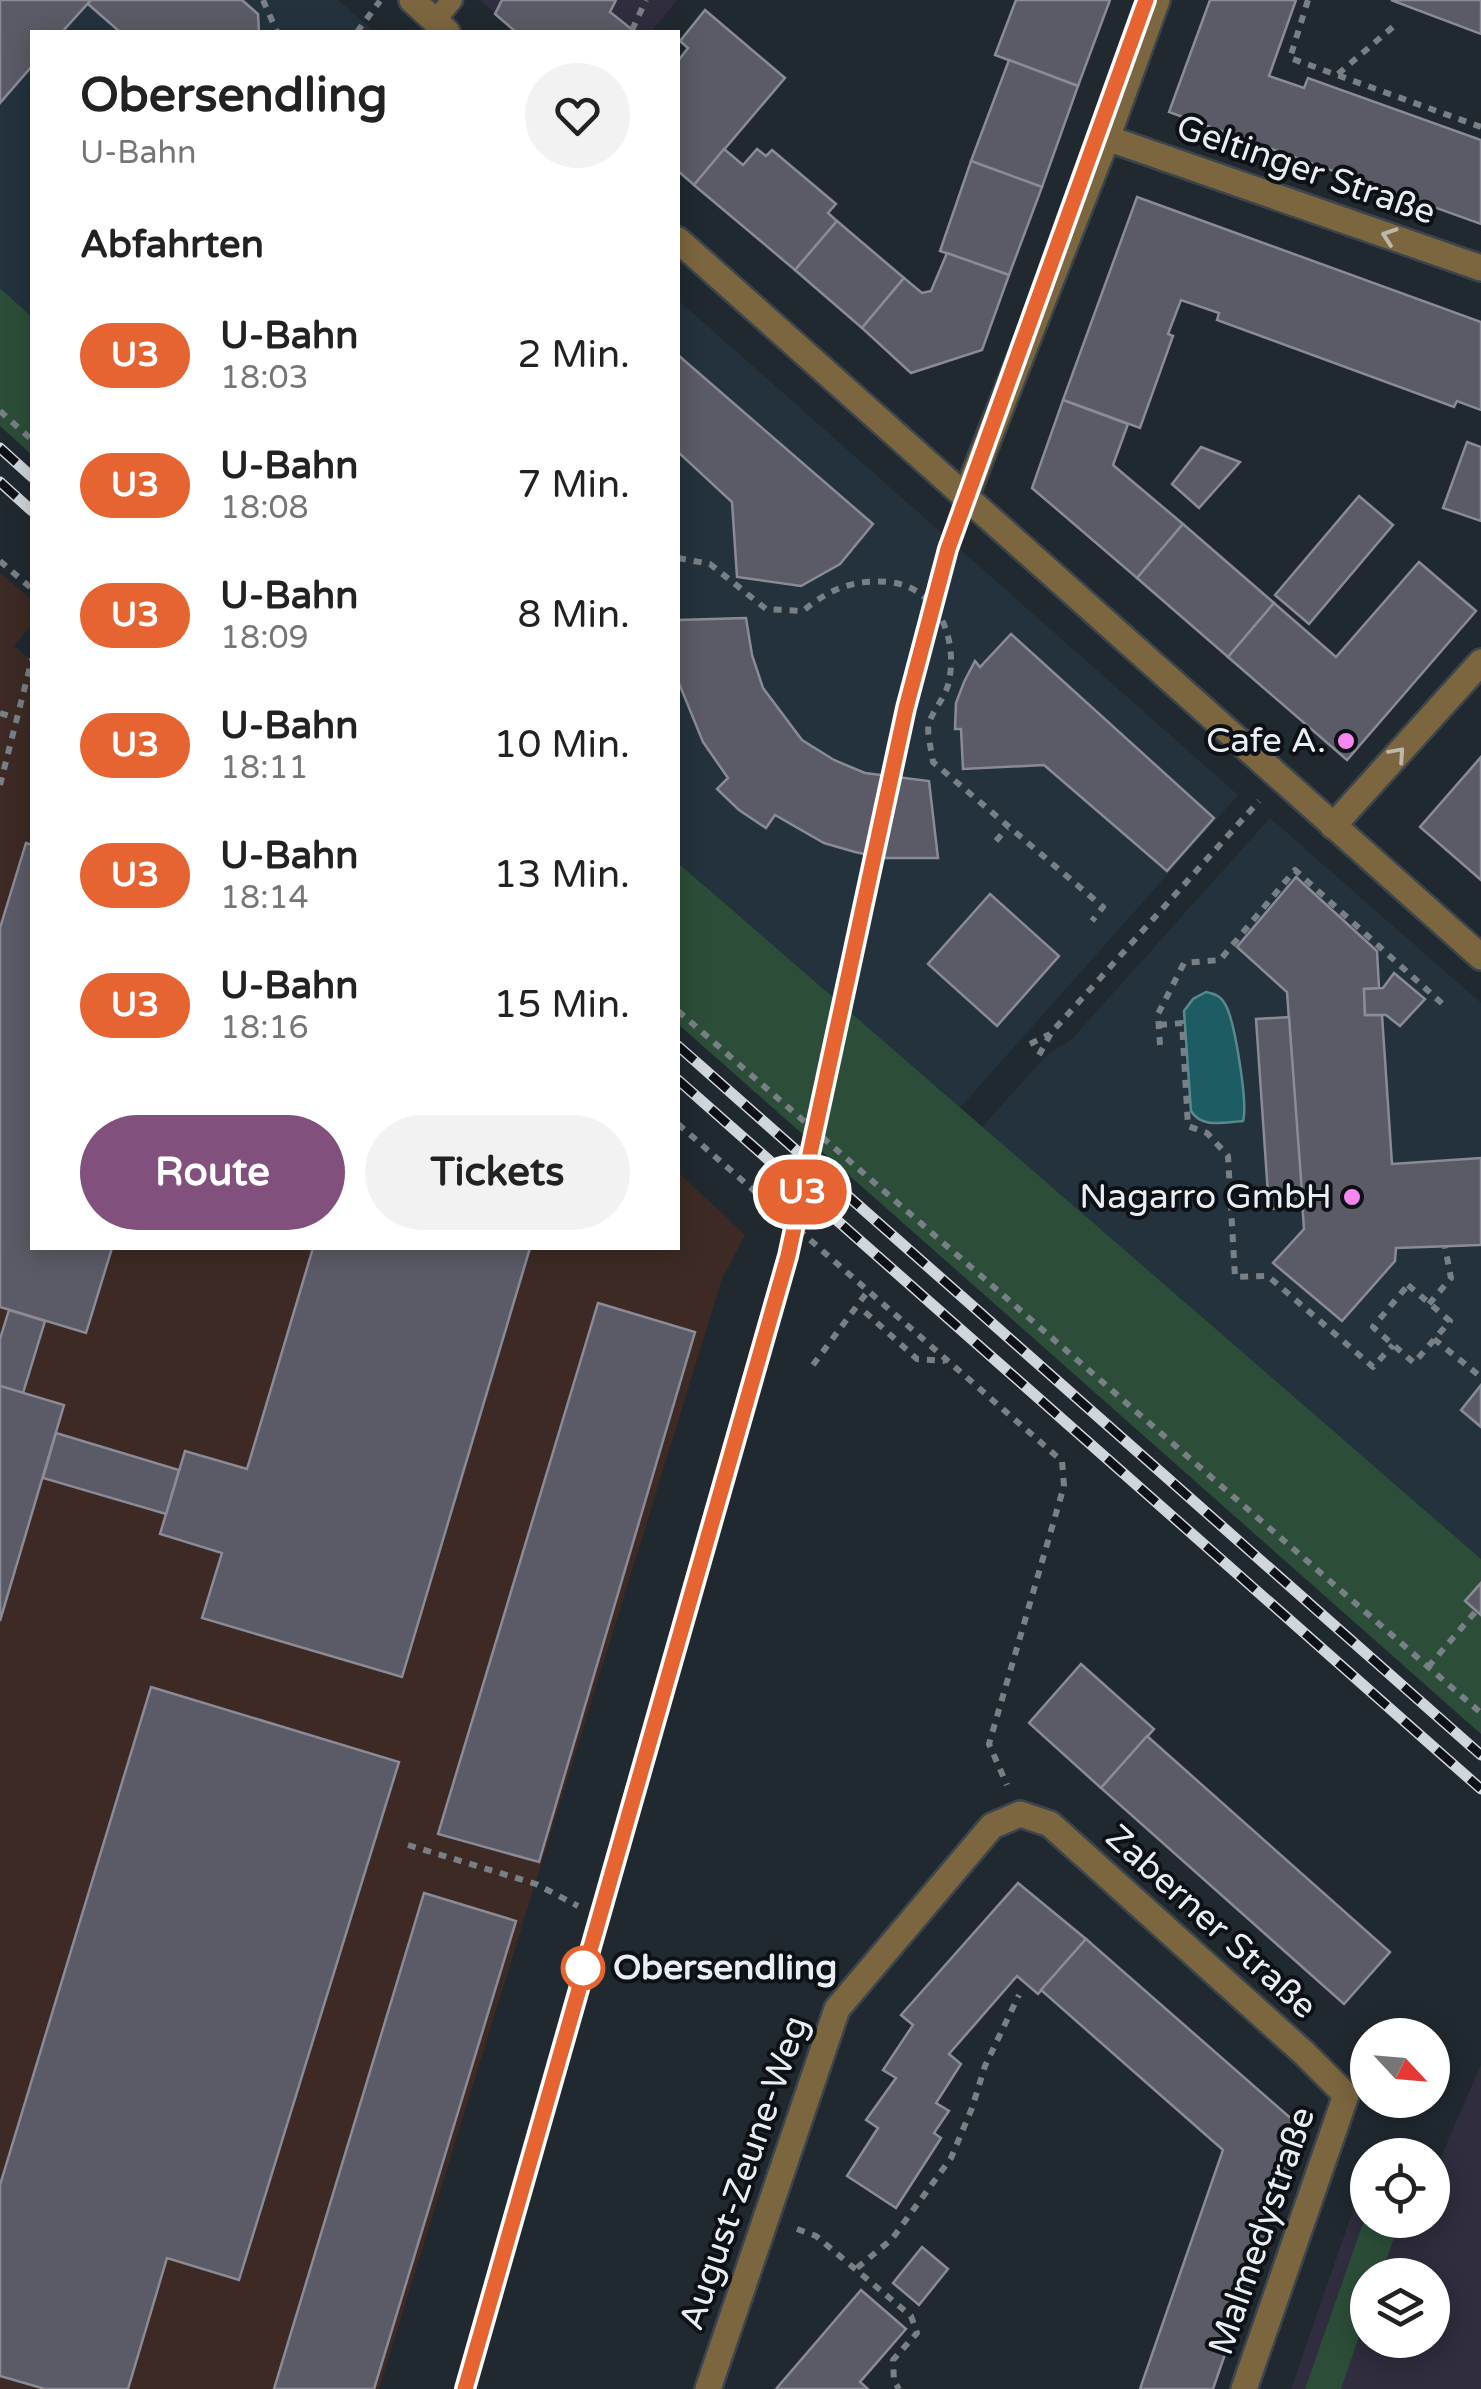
<!DOCTYPE html>
<html lang="de">
<meta charset="utf-8">
<style>
:root{--surface:#fff;--page:#f2f2f2;--text:#222;--muted:#767676;--accent:#81507d}
body{margin:0;font-family:"Varela Round",sans-serif;background:var(--page);color:var(--text);height:100vh;display:flex;flex-direction:column;font-size:38px;white-space:nowrap}
*{box-sizing:border-box;margin:0}
p{font-size:32px;color:var(--muted)}
.icon{flex:none;width:55px;height:55px;fill:none;stroke:currentColor;stroke-width:2;stroke-linecap:round;stroke-linejoin:round}
.map{position:relative;flex:1;overflow:hidden}
.drawer{position:absolute;left:30px;top:30px;width:650px;height:1220px;display:flex;flex-direction:column;background:var(--surface);border-radius:0px;box-shadow:0 5px 25px #0003}
.drawer>*{flex:none}
.badge{padding:0 20px;border-radius:32px;font-size:35px;line-height:65px}
.needle{width:65px;rotate:116deg}
.tools{position:absolute;left:1350px;top:2018px;display:grid;gap:20px}
.tools a{display:grid;place-items:center;width:100px;height:100px;border-radius:50%;background:var(--surface);box-shadow:0 5px 25px #0003;font-size:50px}
.map>.badge{position:absolute;translate:-50% -50%;box-shadow:0 0 0 5px #fff}
h2{padding:0 50px;font-size:38px;line-height:90px}
.round{display:grid;place-items:center;flex:none;width:105px;height:105px;border-radius:52px;background:var(--page)}
.summary{display:flex;align-items:center;justify-content:space-between;height:170px;padding:0 50px}
h1{font-size:48px;font-weight:800;line-height:75px}
.primary-button{display:flex;gap:20px;margin-top:auto;padding:20px 50px}
.primary-button a{flex:1;height:115px;border-radius:60px;background:var(--accent);color:#fff;font-size:40px;font-weight:800;line-height:115px;text-align:center}
.primary-button a+a{background:var(--page);color:var(--text)}
ul{padding:0;list-style:none}
li{display:flex;align-items:center;gap:30px;height:130px;padding:0 50px}
li div{flex:1}
li b{display:block;font-size:38px}
li em{font-style:normal}
li .badge{min-width:110px;font-weight:700;text-align:center}
.map>svg:first-child{display:block}
</style>
<div class="map">
<svg width="1481" height="2389" viewBox="0 0 1481 2389">
<rect width="100%" height="100%" fill="#202930"/>
<g fill="#23323d">
<path d="M0,0h338l37,32h-343v285l-32,-29z"/>
<path d="M678,300l560,495 -279,314 -281,-246z"/>
<path d="M1270,818l211,185v556l-500,-431 66,-73 25,-16z"/>
</g>
<path fill="#3d2a24" d="M0,573l32,27v24l-18,22 18,15v587h646v-76l67,63 -23,44 -343,1110h-379z"/>
<g fill="#2f2d3e" fill-rule="evenodd">
<path d="M480,0h197l-26,32h-135z"/>
<path d="M1481,2065v324h-190l76,-219 1,50h64l1,-62 7,1zM1368,2275h64v65h-64z"/>
</g>
<g fill="#2c4e38">
<path d="M0,288l32,29v138l-32,-29z"/>
<path d="M678,863l803,696v175l-803,-710z"/>
<path d="M1367,2212l1,8h32l-19,55h-13l-1,38 -26,76h-36z"/>
</g>
<path fill="#1d5c62" stroke="#5a888e" stroke-width="2.5" d="M1206,992c9,2 15,4 19,12 10,16 23,101 18,117 -18,1 -41,8 -52,-10l-7,-100 9,-12z"/>
<g fill="#5b5b67" stroke="#8b8b98" stroke-width="2.5">
<path d="M0,0h91l-29,32h-30v34l-32,37z"/>
<path d="M91,0h151l16,14 1,18h-139l-32,-28z"/>
<path d="M502,0h114l-6,12 25,20h-119l-21,-18z"/>
<path d="M1016,0h94l-32,86 -83,-31z"/>
<path d="M1210,0h86l-27,76 35,12 4,-10 173,62v84l-312,-112z"/>
<path d="M1391,0h90v34z"/>
<path d="M705,10l80,68 -91,107 -16,-14v-110l10,-13 -8,-7z"/>
<path d="M1009,60l69,26 -36,101 -71,-26z"/>
<path d="M724,149l19,16 14,-16 9,7 6,-6 64,54 -8,9 9,8 -42,49 -101,-85z"/>
<path d="M971,161l71,26 -33,88 -69,-24z"/>
<path d="M1137,197l344,125v88l-24,-9 -3,6 -237,-87 2,-7 -38,-13 -13,34 5,2 -33,92 -77,-28z"/>
<path d="M837,221l67,57 -42,50 -67,-58z"/>
<path d="M947,253l62,22 -27,75 -71,23 -49,-45 42,-50 18,15 9,-2z"/>
<path d="M678,355l195,169 -33,40 -39,22 -64,-9 -5,-75 -54,-50z"/>
<path d="M1063,400l65,24 -15,41 70,59 -46,54 -105,-90z"/>
<path d="M1467,442l14,5v74l-38,-13z"/>
<path d="M1201,447l39,15 -41,46 -27,-24z"/>
<path d="M1359,496l34,29 -84,99 -34,-29z"/>
<path d="M1183,524l91,79 -46,54 -91,-79z"/>
<path d="M1419,562l57,49 -129,149 -119,-103 46,-54 62,54z"/>
<path d="M746,618l6,37 11,33 39,52 32,20 31,13 64,8 9,77h-55l-28,-6 -31,-9 -49,-28 -9,13 -27,-18 -22,-21 11,-11 -25,-36 -25,-61v-61z"/>
<path d="M1011,634l203,184 -47,53 -123,-106 -81,4 -2,-40h-6l1,-26 8,-21 11,-21 5,6z"/>
<path d="M1481,757v123l-61,-53z"/>
<path d="M26,843l6,2v403h80l-26,85 -86,-26v-379z"/>
<path d="M1296,877l81,74 2,37 -15,1 1,26h17l10,149 89,-6v87l-85,3 -1,13 -53,60 -69,-58 31,-34 -17,-237 -50,-45z"/>
<path d="M990,894l69,62 -62,70 -69,-62z"/>
<path d="M1394,973l31,26 -25,27 -14,-11h-21l-1,-26 19,-1z"/>
<path d="M1289,1017l14,189 -34,3 -13,-190z"/>
<path d="M313,1248h217l-128,429 -200,-59 20,-65 -62,-19 25,-83 62,18z"/>
<path d="M598,1303l97,29 -156,530 -101,-28z"/>
<path d="M9,1310l36,11 -22,72 -23,-7v-47z"/>
<path d="M1481,1385v42l-20,-17z"/>
<path d="M0,1386l64,19 -64,216z"/>
<path d="M56,1433l123,37 -13,44 -123,-36z"/>
<path d="M1481,1583v32l-16,-14z"/>
<path d="M1081,1664l73,65 -53,59 -72,-65z"/>
<path d="M151,1687l248,75 -160,518 -72,-22 -39,131h-83l-45,-13v-191z"/>
<path d="M1147,1736l243,216 -46,52 -243,-216z"/>
<path d="M1018,1883l68,56 -48,55 -21,-18 -68,78 12,10 -25,39 13,8 -15,22 7,5 -45,70 -49,-32 31,-48 -12,-8 30,-42 -13,-8 30,-45 -12,-10z"/>
<path d="M424,1893l92,28 -142,468h-100z"/>
<path d="M1086,1939l217,190 -90,260h-73l83,-239 -182,-160z"/>
<path d="M922,2247l26,22 -29,36 -26,-22z"/>
<path d="M861,2290l45,39 -46,53 8,7h-92z"/>
</g>
<g fill="none" stroke-linecap="round" stroke-linejoin="round">
<g stroke="#3c454b" stroke-width="25">
<path id="service" d="M435,21l17,-21"/>
</g>
<g stroke="#3c454b" stroke-width="30">
<g id="minor">
<path d="M412,0l35,32"/>
<path d="M1107,138l374,130"/>
<path d="M678,240l803,717"/>
<path d="M965,498l142,-360 50,-138"/>
<path d="M1333,826l148,-164"/>
<path d="M708,2389l129,-380 155,-183 28,-12 30,10 254,229 42,42 -102,294"/>
</g>
</g>
<g stroke="#788086" stroke-width="6" stroke-dasharray="8 8" stroke-linecap="butt">
<path d="M263,0l14,32"/>
<path d="M1308,0l-18,58 191,69"/>
<path d="M632,30l14,-30"/>
<path d="M357,32l23,-31"/>
<path d="M1338,74l56,-48"/>
<path d="M0,411l32,29"/>
<path d="M678,558l32,6 56,45 37,2c26,-22 51,-32 86,-29 48,5 69,55 60,99 -3,16 -15,27 -20,42 -3,10 3,28 4,39l170,145 -11,14"/>
<path d="M0,561l32,28"/>
<path d="M0,713l16,5"/>
<path d="M0,785l32,-126"/>
<path d="M996,841l11,-13"/>
<path d="M678,1011l803,702"/>
<path d="M1159,1025l23,-2 6,103 19,7 21,23 7,121 33,-1 105,91 20,-22"/>
<path d="M1030,1044l20,-10"/>
<path d="M1160,1045l-2,-31 26,-51 36,-3 75,-90 152,138"/>
<path d="M1039,1055l12,-22 208,-232"/>
<path d="M678,1124l384,337 2,25 -75,258 18,41"/>
<path d="M1408,1285l42,36 -36,42 -41,-36z"/>
<path d="M1429,1304l22,-26 -6,-31"/>
<path d="M865,1312l52,47 28,2"/>
<path d="M1434,1339l47,38"/>
<path d="M813,1365l55,-74"/>
<path d="M1428,1667l48,-56"/>
<path d="M408,1845l128,39 42,22"/>
<path d="M797,2229l19,7 95,80 6,17 -24,27 1,21 5,8"/>
<path d="M857,2268l35,-29 59,-81 21,-50 13,-42 34,-71"/>
</g>
<use href="#service" stroke="#7c663f" stroke-width="20"/>
<use href="#minor" stroke="#7c663f" stroke-width="25"/>
<g stroke="#d0d7dc" stroke-width="11">
<g id="rail">
<path d="M0,448l32,29"/>
<path d="M0,482l32,29"/>
<path d="M678,1046l803,709"/>
<path d="M678,1080l803,709"/>
</g>
</g>
<use href="#rail" stroke="#0d1115" stroke-width="8" stroke-dasharray="22" stroke-linecap="butt"/>
</g>
<defs><path id="oneway-chevron" d="M-2-3.5L2.5 0L-2 3.5" fill="none" stroke-width="1.6" stroke-linecap="round" stroke-linejoin="round" transform="scale(2.5)"/></defs>
<g stroke="#bdb8ab">
<use href="#oneway-chevron" transform="translate(1389 236) rotate(-161)"/>
<use href="#oneway-chevron" transform="translate(1398 754) rotate(-48)"/>
</g>
<g fill="none" stroke-linecap="round" stroke-linejoin="round">
<g stroke="#fff" stroke-width="22">
<path id="line" d="M465,2389l323,-1133 118,-548 42,-159 198,-549"/>
</g>
<use href="#line" stroke="#e66432" stroke-width="15"/>
</g>
<g fill="#f688ed" stroke="#0d1115" stroke-width="4">
<circle cx="1346" cy="741" r="10"/>
<circle cx="1352" cy="1197" r="10"/>
</g>
<circle fill="#fff" stroke="#e66432" stroke-width="5" cx="583" cy="1968" r="20"/>
<g text-anchor="middle" dominant-baseline="central" stroke-width="8" stroke-linejoin="round" paint-order="stroke">
<g font-size="35" fill="#e8eef3" stroke="#0d1115">
<text transform="translate(1306 170) rotate(19)">Geltinger Straße</text>
<text transform="translate(1211 1922) rotate(42)">Zaberner Straße</text>
<text transform="translate(744 2173) rotate(-71)">August-Zeune-Weg</text>
<text transform="translate(1262 2231) rotate(-71)">Malmedystraße</text>
</g>
<g font-size="35" fill="#e8eef3" stroke="#0d1115" text-anchor="end">
<text x="1326" y="741">Cafe A.</text>
<text x="1332" y="1197">Nagarro GmbH</text>
</g>
<g font-size="35" font-weight="bold" fill="#e8eef3" stroke="#0d1115" text-anchor="start">
<text x="613" y="1968">Obersendling</text>
</g>
</g>
</svg>
<div class="tools">
<a><svg class="needle" viewBox="-14 -14 28 28"><path d="M0-13l5 13h-10z" fill="#e53935"/><path d="M0 13l5-13h-10z" fill="#767676"/></svg></a>
<a><svg class="icon" aria-label="locate" viewBox="0 0 24 24"><circle cx="12" cy="12" r="6"/><path d="M12 2v4M12 18v4M2 12h4M18 12h4"/></svg></a>
<a><svg class="icon" aria-label="layers" viewBox="0 0 24 24"><path d="M12 4l9 5-9 5-9-5zM3 14l9 5 9-5"/></svg></a>
</div>
<b class="badge" style="left:802px;top:1192px;background:#e66432;color:#fff">U3</b>
<section class="drawer">
<div class="summary"><div><h1>Obersendling</h1><p>U-Bahn</p></div><a class="round"><svg class="icon" aria-label="heart" viewBox="0 0 24 24"><path d="M12 20l-8-8c-3-5 5-10 8-4 3-6 11-1 8 4z"/></svg></a></div>
<h2>Abfahrten</h2>
<ul>
<li><span class="badge" style="background:#e66432;color:#fff">U3</span><div><b>U-Bahn</b><p>18:03</p></div><em>2 Min.</em></li>
<li><span class="badge" style="background:#e66432;color:#fff">U3</span><div><b>U-Bahn</b><p>18:08</p></div><em>7 Min.</em></li>
<li><span class="badge" style="background:#e66432;color:#fff">U3</span><div><b>U-Bahn</b><p>18:09</p></div><em>8 Min.</em></li>
<li><span class="badge" style="background:#e66432;color:#fff">U3</span><div><b>U-Bahn</b><p>18:11</p></div><em>10 Min.</em></li>
<li><span class="badge" style="background:#e66432;color:#fff">U3</span><div><b>U-Bahn</b><p>18:14</p></div><em>13 Min.</em></li>
<li><span class="badge" style="background:#e66432;color:#fff">U3</span><div><b>U-Bahn</b><p>18:16</p></div><em>15 Min.</em></li>
</ul>
<div class="primary-button"><a>Route</a><a>Tickets</a></div>
</section>
</div>
